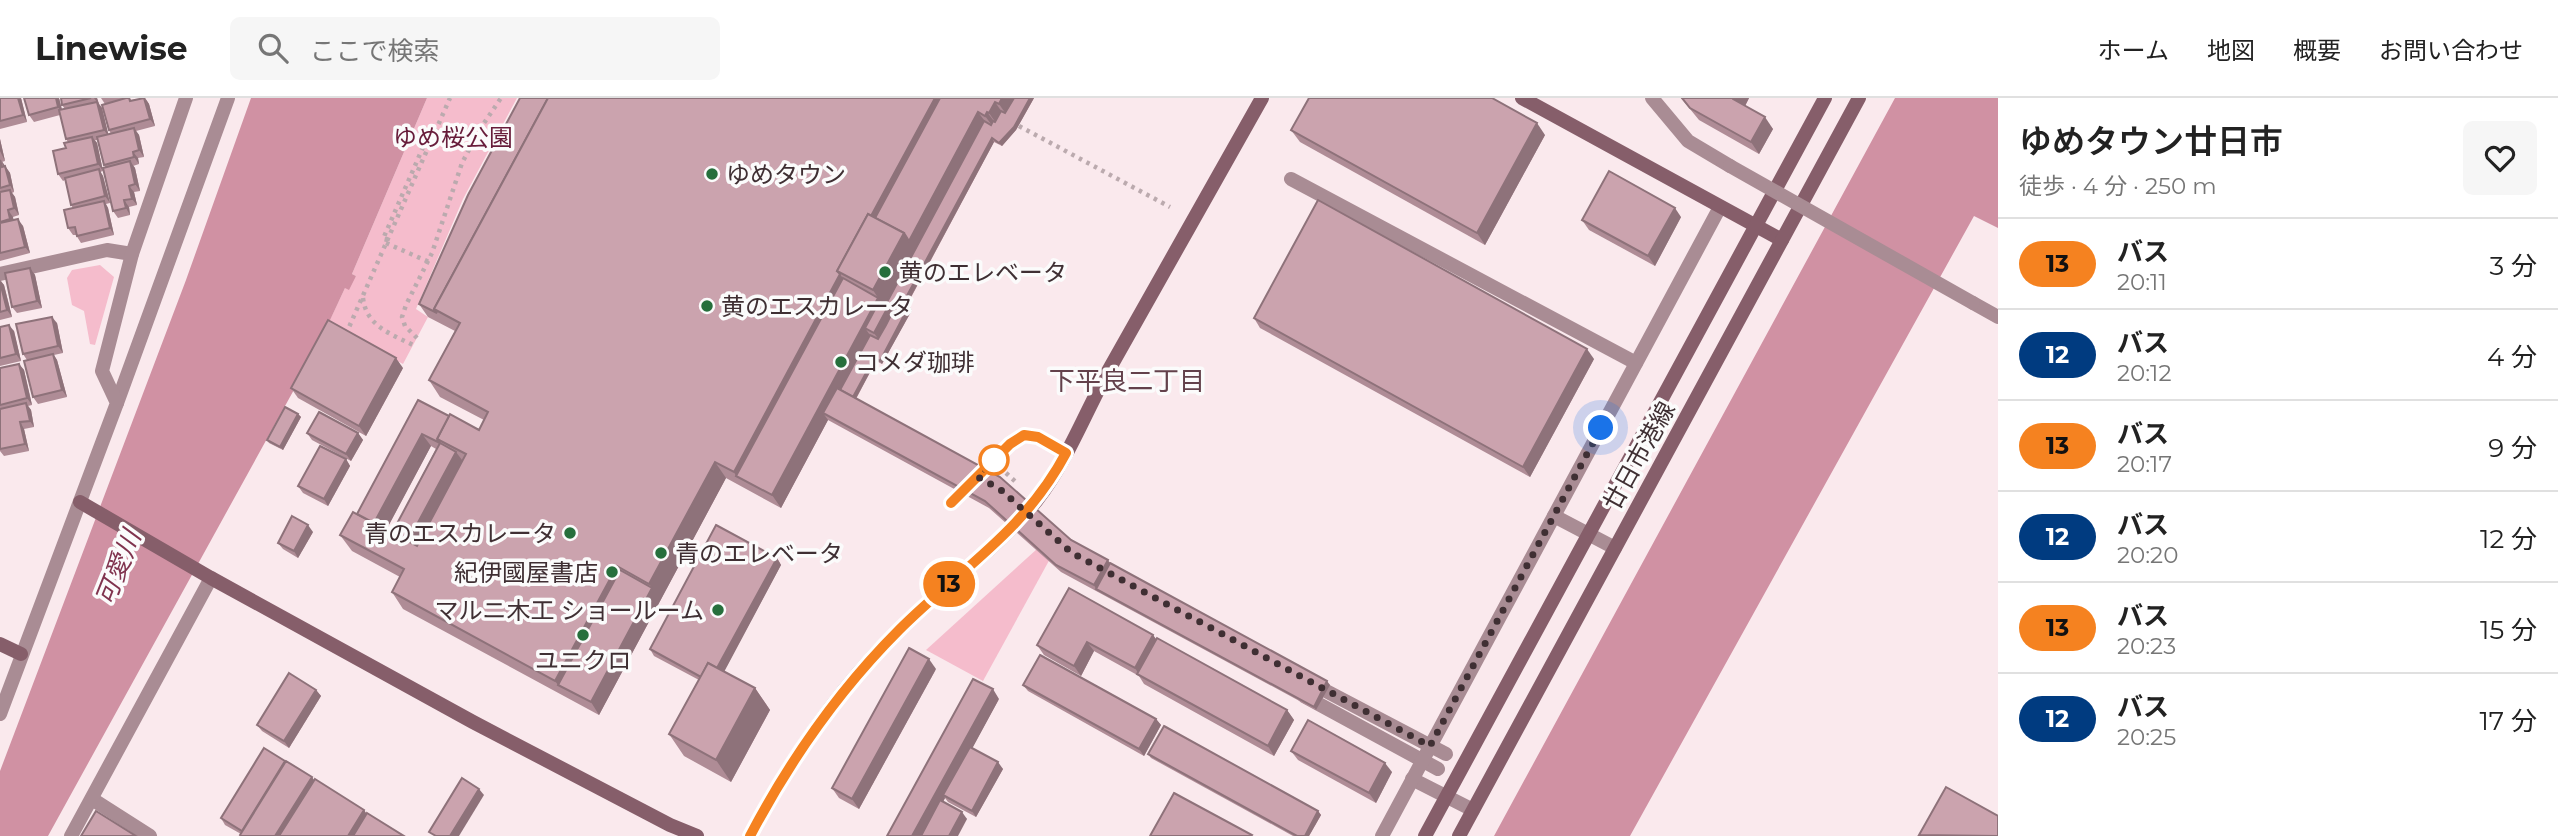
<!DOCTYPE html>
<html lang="ja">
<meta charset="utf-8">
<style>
:root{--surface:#fff;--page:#f6f6f6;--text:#222;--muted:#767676;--line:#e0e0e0}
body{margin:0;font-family:Montserrat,"Noto Sans JP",sans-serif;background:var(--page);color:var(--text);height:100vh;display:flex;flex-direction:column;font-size:26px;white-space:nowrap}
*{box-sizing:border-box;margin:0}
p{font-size:23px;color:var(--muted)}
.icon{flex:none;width:38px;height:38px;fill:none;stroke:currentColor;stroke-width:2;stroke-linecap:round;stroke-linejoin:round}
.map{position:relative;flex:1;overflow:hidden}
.details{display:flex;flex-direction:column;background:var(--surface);width:560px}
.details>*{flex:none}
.badge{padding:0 14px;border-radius:23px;font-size:24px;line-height:46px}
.you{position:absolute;width:35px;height:35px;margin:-18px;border:5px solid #fff;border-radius:50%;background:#1a73e8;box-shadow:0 0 0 10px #1a73e833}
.map>.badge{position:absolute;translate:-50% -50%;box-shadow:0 0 0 4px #fff}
.round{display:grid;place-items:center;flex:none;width:74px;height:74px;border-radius:10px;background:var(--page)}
.head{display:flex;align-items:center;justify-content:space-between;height:119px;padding:0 21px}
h1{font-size:33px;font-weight:600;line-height:52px}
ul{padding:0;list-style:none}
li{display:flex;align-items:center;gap:21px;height:91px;padding:0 21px;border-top:2px solid var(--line)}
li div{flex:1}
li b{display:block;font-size:26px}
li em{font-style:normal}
li .badge{min-width:77px;font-weight:700;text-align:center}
header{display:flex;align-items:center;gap:42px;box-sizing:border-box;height:98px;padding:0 35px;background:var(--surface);border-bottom:2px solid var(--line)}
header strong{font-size:33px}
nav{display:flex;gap:38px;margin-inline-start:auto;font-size:24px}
.search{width:490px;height:63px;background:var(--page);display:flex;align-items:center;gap:18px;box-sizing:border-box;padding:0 24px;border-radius:10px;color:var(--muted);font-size:26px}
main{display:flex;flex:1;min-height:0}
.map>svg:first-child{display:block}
</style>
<header>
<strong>Linewise</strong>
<div class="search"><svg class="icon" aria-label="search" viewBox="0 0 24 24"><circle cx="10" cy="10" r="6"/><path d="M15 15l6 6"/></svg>ここで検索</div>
<nav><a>ホーム</a><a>地図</a><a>概要</a><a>お問い合わせ</a></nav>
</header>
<main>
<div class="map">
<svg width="1998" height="738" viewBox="0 0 1998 738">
<rect width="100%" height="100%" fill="#fae9ed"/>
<g fill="#f5bccc">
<path d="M427,0h90l-54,101 -47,110 12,8 -25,47 -75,-40 17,-36 11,-12 -4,-2z"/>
<path d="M100,167l14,12 -19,68 -5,-1 -6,-33 -12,-6 -5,-27 5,-8z"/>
<path d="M1037,451l14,8 -68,124 -57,-31z"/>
</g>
<g fill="#d091a3">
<path d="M251,0h176l-75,176 4,2 -7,14 -4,-2 -28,60 -269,488h-48v-65l186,-491z"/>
<path d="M1895,0h103v130l-24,-12 -344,620h-136z"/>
</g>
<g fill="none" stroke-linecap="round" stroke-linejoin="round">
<g stroke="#bbaaae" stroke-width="4.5" stroke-dasharray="3.5 5" stroke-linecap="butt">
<path d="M1019,28l151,81"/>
<path d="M388,142l-5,-1 41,-94 -4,-2"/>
<path d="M386,145l43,19"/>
<path d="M363,200c3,28 28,36 50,47"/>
<path d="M346,236l104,-236"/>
<path d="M417,240l-12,-12 -3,-9 4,-12 26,-52 30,-90 18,-34 21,-31"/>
<path d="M1006,375l12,11"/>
</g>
<g stroke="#a98c94" stroke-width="14">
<path d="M1652,0l36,43 42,25"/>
<path d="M1973,205l25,14"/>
<path d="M951,405l59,-59 14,-9 14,2 28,16"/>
<path d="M1554,418l61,32"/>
<path d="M1326,593l120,63"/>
<path d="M1304,598l134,73"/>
<path d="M1412,681l61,31"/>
</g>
<g stroke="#a98c94" stroke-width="14">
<path d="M1291,81l345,184"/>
<path d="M0,176l107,-24 25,4"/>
<path d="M117,305l111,-305"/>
<path d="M0,616l117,-311 -15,-32 30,-117 54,-156"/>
<path d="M92,701l58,37"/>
<path d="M71,738l140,-258"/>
<path d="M1382,738l338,-629"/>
</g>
<g stroke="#865e6a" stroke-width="14">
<path d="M1522,0l260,142"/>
<path d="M80,404l131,76 262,144 197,103 27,11"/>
<path d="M0,546l21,10"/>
<path d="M750,738c40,-76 89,-150 152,-209 44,-43 96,-79 135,-127 31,-40 49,-90 74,-134 50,-90 101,-178 151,-268"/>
<path d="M1425,738l400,-738"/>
<path d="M1459,738l400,-738"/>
</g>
<path stroke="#a98c94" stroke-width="14" d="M1730,68l243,137"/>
</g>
<g fill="#af8c96" fill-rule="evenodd">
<path d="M0,0h21l6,24 -27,7z"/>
<path d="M59,0l3,12 3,-1 -3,-4 -1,-7h36l2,6 3,4 6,26h3l-2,-4 -4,-26 -4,-6h29l1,2 14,-2 4,6 6,22 -19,5 3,4 5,22 -6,1 1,6 -6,2 2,2 5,23 -6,1 3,13 -8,2 1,8 -12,3 -5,-7 -8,-44 -1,-2 -6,-25h-3l2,3 6,28 -3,1 3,4 7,27 -4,1 2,4 6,27 -33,8 -5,-8h-3l-5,-7 5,-20 -2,-3 -6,-25 -2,1 -5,-7 10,-32 -2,-3 -6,-24 -26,7 -5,-7z"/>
<path d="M520,0h514l-18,32 -14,16 -8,-4 -87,163 5,5 -30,54 -6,-3 -20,38 215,141 39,23 220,122 -14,25 -255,-138 -72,-64 -161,-88 -47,88 -55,-30 -127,237 -196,-106 -11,-17 8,-15 -48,-26 -12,-16 17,-21 61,-114 31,16 30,14 5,-10 -44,-23 -11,-17 26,-49 -27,-14 -9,-13zM431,348l5,3 -44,84 -6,-3z"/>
<path d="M1681,0h68l-4,8 28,23 -14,25 -60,-34z"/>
<path d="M1291,32l254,5 -60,110 -185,-103z"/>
<path d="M0,41l5,22 -3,1 8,11 4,19 -2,1 3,4 4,18 -6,2v3l10,6 7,27 -30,8z"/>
<path d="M1681,119l-26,49 -66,-36 -7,-10z"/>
<path d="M30,170l5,7 7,33 -25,5 -5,-6z"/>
<path d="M0,182l4,5 8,32 -12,3z"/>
<path d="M1254,220l340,41 -64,118 -270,-149z"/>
<path d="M57,225l6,30 -9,2 3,5 10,37 -29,7 -5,-7 -6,-37 -4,-6z"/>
<path d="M0,229l14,4 7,30 -21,5z"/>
<path d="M19,266l5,6 8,35 -4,1 3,4 3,17 -10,2 5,22 -25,5 -4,-5v-83z"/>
<path d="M403,270l-37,68 -68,-38 -7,-10z"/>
<path d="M298,316l3,3 -18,33 -14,-7 -2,-3z"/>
<path d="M307,335h51l5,7 -12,21 -39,-21z"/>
<path d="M346,361l4,7 -22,40 -25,-13 -5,-7z"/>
<path d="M313,434l-15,26 -15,-9 -5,-6z"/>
<path d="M777,460l4,7 -57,106 31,17 15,22 -39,72 -47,-26 -15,-22 30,-54 -45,-24 -4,-7z"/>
<path d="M1153,537l3,4 131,71 7,10 -20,36 -130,-72 -5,-8 -45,-25 -13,25 -37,-21 -7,-10z"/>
<path d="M936,571l-77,140 -20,-11 -7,-10z"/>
<path d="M1023,587l133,34 5,6 -17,31 -116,-65z"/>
<path d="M316,592l5,6 -32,52 -27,-17 -5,-6z"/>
<path d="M999,601l-27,49 31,21 -27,48 -28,-15 -3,-4 -2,4 24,17 -80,17z"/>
<path d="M1291,653l101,21 -16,31 -78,-43z"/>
<path d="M1148,656l170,57 3,4 -12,21h-16l-142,-78z"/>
<path d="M314,682l50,30 2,4 -125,20 -16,-9 -4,-7z"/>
</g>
<g fill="#8e727a">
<path d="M18,0h3l6,24 -4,-7z"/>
<path d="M56,0h3l4,16 -5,-7z"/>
<path d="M94,0h3l2,6 3,4 7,29 -5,-7 -7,-28z"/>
<path d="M145,0l4,6 6,22 -5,-7z"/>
<path d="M935,0h20l-114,175z"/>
<path d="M1002,0h16l-10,19 -9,-13z"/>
<path d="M1030,0h4l-18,32 -14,16 -3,-3z"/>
<path d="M1733,0h16l-7,14 -9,-13z"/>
<path d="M995,4l9,13 -6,11 -9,-13z"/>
<path d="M978,14l9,12 -91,191 -15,28 -7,-10 -9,-5 7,10 -30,56 -19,19 5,7 -47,88 -9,-13 106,-197 -5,-8 31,-57z"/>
<path d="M987,14l9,12 -2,4 -9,-12z"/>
<path d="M1765,19l8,12 -14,25 -8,-12z"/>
<path d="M1537,25l8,12 -60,110 -8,-12z"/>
<path d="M134,30l5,7 5,22 -5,-7z"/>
<path d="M92,39l5,6 6,28 -5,-7z"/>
<path d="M992,40l2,4 -88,164 -3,-3z"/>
<path d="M0,41l5,22 -5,-10z"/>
<path d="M133,54l5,6 1,6 -5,-7z"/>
<path d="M1,62l9,13 4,19 -4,-7z"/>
<path d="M130,63l5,7 5,23 -5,-7z"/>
<path d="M99,71l4,7 7,27 -5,-7z"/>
<path d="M129,88l5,6 3,13 -5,-6z"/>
<path d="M10,92l5,7 4,18 -5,-7z"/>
<path d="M124,102l5,7 1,8 -4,-7z"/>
<path d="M104,103l4,7 6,27 -4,-7z"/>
<path d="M1675,110l6,9 -26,49 -7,-10z"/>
<path d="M8,112l5,7 2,9 -5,-7z"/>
<path d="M18,121l5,7 7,27 -5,-6z"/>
<path d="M30,170l5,7 7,33 -5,-7z"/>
<path d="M840,176l11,17 -115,185 -2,-4z"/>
<path d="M0,182l4,5 8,32 -5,-7z"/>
<path d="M909,208l3,4 -30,54 -2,-3z"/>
<path d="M52,219l5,6 6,30 -5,-7z"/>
<path d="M9,227l5,6 7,30 -5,-7z"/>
<path d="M1587,251l7,10 -64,118 -7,-10z"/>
<path d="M53,256l4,6 10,37 -5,-7z"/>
<path d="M396,260l7,10 -37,68 -7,-10z"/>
<path d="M874,260l2,3 -22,41 -2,-3z"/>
<path d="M19,266l5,6 8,35 -5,-7z"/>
<path d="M26,305l5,7 3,17 -4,-6z"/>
<path d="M298,316l3,3 -18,33 -3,-3z"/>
<path d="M20,324l4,7 5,22 -4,-7z"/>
<path d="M358,335l5,7 -12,21 -5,-7z"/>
<path d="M422,336l9,12 -49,92 -9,-13z"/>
<path d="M456,354l9,12 -50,92 -8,-13z"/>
<path d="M346,361l4,7 -22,40 -4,-7z"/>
<path d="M715,364l11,16 -127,237 -8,-13 61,-114 -3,-4z"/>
<path d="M308,427l5,7 -15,26 -4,-7z"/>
<path d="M777,460l4,7 -66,124 -5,-7z"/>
<path d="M1108,462l4,7 -16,22 -2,-4z"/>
<path d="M617,468l11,16 -70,103 -3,-4z"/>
<path d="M1153,537l7,10 -20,31 -5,-8z"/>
<path d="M1087,544l7,9 -13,25 -7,-10z"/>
<path d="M929,561l7,10 -77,140 -7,-10z"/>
<path d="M1327,583l3,4 -14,25 -2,-3z"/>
<path d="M755,590l15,22 -39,72 -15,-22z"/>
<path d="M993,591l6,10 -53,98 -3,-2 2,3 -21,38h-12z"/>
<path d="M316,592l5,6 -32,52 -5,-7z"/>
<path d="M1287,612l7,10 -20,36 -6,-10z"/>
<path d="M1156,621l5,6 -17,31 -5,-7z"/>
<path d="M998,664l5,7 -27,48 -4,-6z"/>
<path d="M1385,665l7,9 -16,31 -7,-10z"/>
<path d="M312,679l7,10 -31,49h-13z"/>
<path d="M479,691l5,6 -25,41h-9z"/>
<path d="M364,712l7,10 -10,16h-13z"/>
<path d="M1318,713l3,4 -12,21h-4z"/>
<path d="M962,714l5,7 -9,17h-9z"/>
</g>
<g fill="#cba3ae" stroke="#8e727a" stroke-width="2">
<path d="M0,0h18l5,17 -23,6z"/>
<path d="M24,0h32l2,9 -29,8z"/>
<path d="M61,0h30l-29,7z"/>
<path d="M126,0h3l1,3 14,-3 6,21 -41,11 -7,-25z"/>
<path d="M520,0h28l-114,211 3,4 -18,-9 49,-109z"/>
<path d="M548,0h387l-64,118 -3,-2 -31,57 3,3 -106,198 -19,-10 -66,122 -32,-18 -62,115 -163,-89 12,-23 -64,-34 13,-23 64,34 49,-92 -29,-15 13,-25 29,16 9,-18 -59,-32 31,-57 -26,-14z"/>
<path d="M940,0h62l-3,6 -4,-2 -6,11 -2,-1 -2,4 -7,-4 -69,129 -5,-8 -29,-15z"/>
<path d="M1014,0h16l-16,29 -15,16 -7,-5 -89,165 6,3 -29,55 -6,-3 -21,39 -13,-7 30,-55 8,4 8,-14 7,-14 -4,-6 -3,-1 98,-183 7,4 2,-4 2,1 6,-11 4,2z"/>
<path d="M1309,0h183l45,25 -60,110 -186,-103z"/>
<path d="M1682,0h51v1l32,18 -14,25 -61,-34z"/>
<path d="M97,4l7,28 -38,9 -7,-29z"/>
<path d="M134,30l5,22 -6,2 1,5 -30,8 -7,-28z"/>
<path d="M92,39l6,27 -40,10 -5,-23 13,-3 -2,-5z"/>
<path d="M0,62l2,7 3,-1 5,19 -10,3z"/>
<path d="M130,63l5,23 -6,2 3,13 -8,1 2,8 -13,3 -10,-43z"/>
<path d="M99,71l6,27 -34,9 -6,-27z"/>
<path d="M1609,73l66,37 -27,48 -66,-36z"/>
<path d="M10,92l4,18 -6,2 2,9 -10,3v-30z"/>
<path d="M1318,102l269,149 -64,118 -269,-149z"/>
<path d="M104,103l6,27 -33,8 -2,-9 -7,1 -4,-18z"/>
<path d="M868,116l36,19 -31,57 -36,-19z"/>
<path d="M18,121l7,28 -25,6v-30z"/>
<path d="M30,170l7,33 -25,6 -7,-34z"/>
<path d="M843,180l35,20 -106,197 -36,-19z"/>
<path d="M0,184l7,28 -7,2z"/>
<path d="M880,202l9,5 -15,28 -9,-5z"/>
<path d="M52,219l6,29 -35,8 -7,-30z"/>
<path d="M328,222l68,38 -37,68 -68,-38z"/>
<path d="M9,227l7,29 -16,4v-31z"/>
<path d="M53,256l9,36 -29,7 -9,-36z"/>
<path d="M19,266l8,34 -27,7v-37z"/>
<path d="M837,290l163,89 71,63 37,20 -14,25 -38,-20 -71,-64 -162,-88z"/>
<path d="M418,302l31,16 -12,23 3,4 -18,-9 -48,89 -17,-9z"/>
<path d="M26,305l4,18 -10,1 5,22 -25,5v-40z"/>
<path d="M285,309l13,7 -18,33 -13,-7z"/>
<path d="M319,314l39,21 -12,21 -39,-21z"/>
<path d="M440,345l16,9 -48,89 -16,-8z"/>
<path d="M320,348l26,13 -22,40 -26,-13z"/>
<path d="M292,418l16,9 -14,26 -16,-8z"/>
<path d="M716,427l61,33 -60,110 -9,-5 -7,14 -51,-28z"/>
<path d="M1110,465l217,118 -13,26 -218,-118z"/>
<path d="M620,472l32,18 -61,114 -33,-17z"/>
<path d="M1069,490l84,47 -18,33 -48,-26 -13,24 -37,-21z"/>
<path d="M1157,540l130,72 -19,36 -131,-72z"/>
<path d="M909,550l20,11 -77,140 -20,-11z"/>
<path d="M1040,557l116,64 -17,30 -116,-64z"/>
<path d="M708,565l47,25 -39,72 -47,-26z"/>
<path d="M289,575l27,17 -32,51 -27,-16z"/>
<path d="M973,581l20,10 -81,147h-25z"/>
<path d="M1308,622l77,43 -16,30 -78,-42z"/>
<path d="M1164,628l154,85 -13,25h-8l-149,-82z"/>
<path d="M970,649l28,15 -26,49 -29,-16z"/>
<path d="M264,650l21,13 -43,70 -21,-13z"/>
<path d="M286,663l26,16 -37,59h-34l-1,-1z"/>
<path d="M462,680l17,11 -29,47h-14l-7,-4z"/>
<path d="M315,681l49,31 -16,26h-69z"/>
<path d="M1946,689l52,29v20l-79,-1z"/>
<path d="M1174,695l78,42 -1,1h-101z"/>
<path d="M940,702l22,12 -13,24h-28z"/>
<path d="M96,713l40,25h-55z"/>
<path d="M367,715l37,23h-51z"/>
</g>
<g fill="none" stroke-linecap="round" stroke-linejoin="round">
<g stroke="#fff" stroke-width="16">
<path id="line" d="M750,738c40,-76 89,-146 149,-206 61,-61 125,-98 167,-177l-28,-16 -14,-2 -14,9 -59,59"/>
</g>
<use href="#line" stroke="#f58220" stroke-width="10"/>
<path stroke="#3f2f33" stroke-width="7" stroke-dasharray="0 12.6" d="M994,362l-16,17 23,13 71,63 358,193 171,-318"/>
</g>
<g fill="#266f3c" stroke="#fbfbfb" stroke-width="2.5">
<circle cx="712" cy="76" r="7"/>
<circle cx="885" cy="174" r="7"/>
<circle cx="707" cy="208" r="7"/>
<circle cx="841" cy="264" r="7"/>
<circle cx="570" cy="435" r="7"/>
<circle cx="661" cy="455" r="7"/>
<circle cx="612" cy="474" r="7"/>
<circle cx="718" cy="512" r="7"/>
<circle cx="583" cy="537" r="7"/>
</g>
<circle fill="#fff" stroke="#f58220" stroke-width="3.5" cx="994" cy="362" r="14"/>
<g text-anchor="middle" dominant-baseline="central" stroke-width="7" stroke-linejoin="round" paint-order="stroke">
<g font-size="24" fill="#671c3a" stroke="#fbfbfb">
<text x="453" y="39">ゆめ桜公園</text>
</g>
<g font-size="24" fill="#3f2f33" stroke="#fbfbfb" text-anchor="start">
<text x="726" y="76">ゆめタウン</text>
<text x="899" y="174">黄のエレベータ</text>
<text x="721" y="208">黄のエスカレータ</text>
<text x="855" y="264">コメダ珈琲</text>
<text x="556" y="435" text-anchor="end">青のエスカレータ</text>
<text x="675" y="455">青のエレベータ</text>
<text x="598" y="474" text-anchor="end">紀伊國屋書店</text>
<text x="704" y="512" text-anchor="end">マルニ木工 ショールーム</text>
<text x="583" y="562" text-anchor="middle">ユニクロ</text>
</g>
<g font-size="24" fill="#3f2f33" stroke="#fbfbfb">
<text transform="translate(1639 358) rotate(-61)">廿日市港線</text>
</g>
<g font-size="26" fill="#63414b" stroke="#fbfbfb">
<text x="1127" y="283">下平良二丁目</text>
</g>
<g font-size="26" font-style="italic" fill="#80334e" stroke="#fbfbfb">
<text transform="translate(118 470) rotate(-68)">可愛川</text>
</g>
</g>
</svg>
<div class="you" style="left:1601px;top:330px"></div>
<b class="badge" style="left:949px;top:486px;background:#f58220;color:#111">13</b>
</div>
<section class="details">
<div class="head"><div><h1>ゆめタウン廿日市</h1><p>徒歩 · 4 分 · 250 m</p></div><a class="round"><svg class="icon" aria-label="heart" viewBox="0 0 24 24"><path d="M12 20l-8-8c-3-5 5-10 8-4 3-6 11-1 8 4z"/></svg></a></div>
<ul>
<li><span class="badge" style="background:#f58220;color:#111">13</span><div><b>バス</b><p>20:11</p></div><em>3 分</em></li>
<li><span class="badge" style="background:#003b80;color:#fff">12</span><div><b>バス</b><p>20:12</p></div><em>4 分</em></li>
<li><span class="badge" style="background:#f58220;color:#111">13</span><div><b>バス</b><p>20:17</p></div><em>9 分</em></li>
<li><span class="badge" style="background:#003b80;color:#fff">12</span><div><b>バス</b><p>20:20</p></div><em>12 分</em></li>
<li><span class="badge" style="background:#f58220;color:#111">13</span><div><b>バス</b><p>20:23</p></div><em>15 分</em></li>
<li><span class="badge" style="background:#003b80;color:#fff">12</span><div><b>バス</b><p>20:25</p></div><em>17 分</em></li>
</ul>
</section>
</main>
